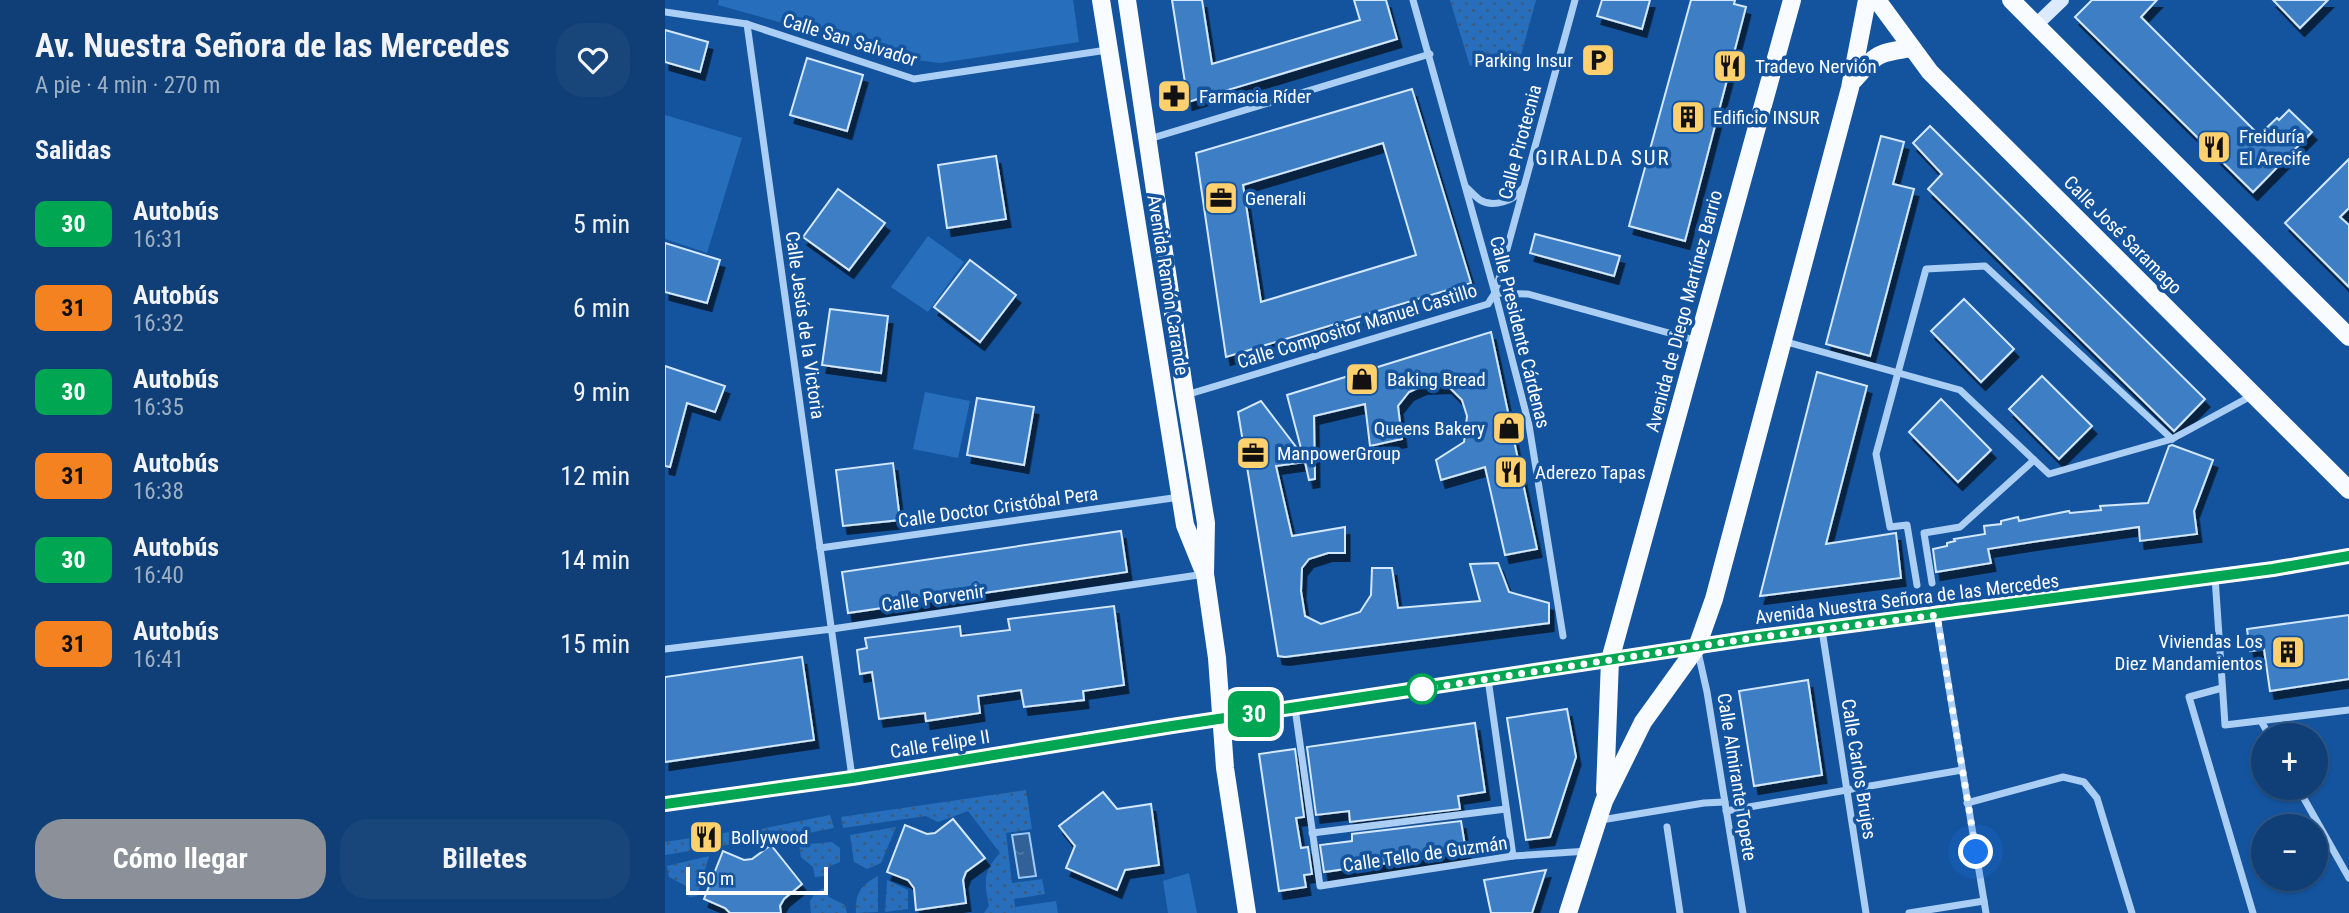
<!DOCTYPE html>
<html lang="es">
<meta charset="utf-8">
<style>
:root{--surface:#0f3f76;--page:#18467b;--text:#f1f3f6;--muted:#9bafc5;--line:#2f5888;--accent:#8c9099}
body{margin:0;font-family:"Roboto Condensed",sans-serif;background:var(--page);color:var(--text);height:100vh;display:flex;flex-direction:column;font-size:26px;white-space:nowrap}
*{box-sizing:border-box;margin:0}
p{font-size:23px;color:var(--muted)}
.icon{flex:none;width:38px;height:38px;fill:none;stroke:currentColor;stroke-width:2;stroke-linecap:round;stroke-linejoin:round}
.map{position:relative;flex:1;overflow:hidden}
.side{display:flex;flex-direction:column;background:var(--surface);width:665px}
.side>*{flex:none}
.badge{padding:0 14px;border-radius:10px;font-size:24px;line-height:46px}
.fabs{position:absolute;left:1586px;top:723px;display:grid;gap:14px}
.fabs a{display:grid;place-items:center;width:77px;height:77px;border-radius:50%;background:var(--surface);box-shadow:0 2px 5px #0004,0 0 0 2px var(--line);font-size:35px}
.scale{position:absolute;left:21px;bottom:18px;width:142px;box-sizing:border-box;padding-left:7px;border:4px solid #fff;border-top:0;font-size:19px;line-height:24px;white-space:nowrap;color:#fff;-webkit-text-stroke:5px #14549e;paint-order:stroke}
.you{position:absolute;width:35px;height:35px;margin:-18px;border:5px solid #fff;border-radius:50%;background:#1a73e8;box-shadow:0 0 0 10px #1a73e833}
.map>.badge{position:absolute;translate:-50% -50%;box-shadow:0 0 0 4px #fff}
h2{padding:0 35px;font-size:26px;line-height:63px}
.round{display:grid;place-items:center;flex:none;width:74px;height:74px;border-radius:28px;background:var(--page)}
.overview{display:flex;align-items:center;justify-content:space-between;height:119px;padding:0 35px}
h1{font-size:33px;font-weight:700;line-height:52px}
.primary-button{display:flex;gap:14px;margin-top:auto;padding:14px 35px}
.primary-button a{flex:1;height:80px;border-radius:28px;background:var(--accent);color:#fff;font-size:28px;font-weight:700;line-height:80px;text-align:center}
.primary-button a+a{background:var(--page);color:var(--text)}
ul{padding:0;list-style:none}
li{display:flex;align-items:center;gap:21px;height:84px;padding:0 35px}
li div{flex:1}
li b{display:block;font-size:26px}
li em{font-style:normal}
li .badge{min-width:77px;font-weight:700;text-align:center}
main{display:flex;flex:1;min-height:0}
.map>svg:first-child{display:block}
</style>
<main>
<section class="side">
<div class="overview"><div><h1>Av. Nuestra Señora de las Mercedes</h1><p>A pie · 4 min · 270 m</p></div><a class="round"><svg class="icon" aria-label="heart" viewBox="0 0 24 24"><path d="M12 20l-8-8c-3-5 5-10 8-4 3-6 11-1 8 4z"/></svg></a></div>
<h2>Salidas</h2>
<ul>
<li><span class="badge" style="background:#00a651;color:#fff">30</span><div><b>Autobús</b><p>16:31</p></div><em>5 min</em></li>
<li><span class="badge" style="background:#f58220;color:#111">31</span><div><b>Autobús</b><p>16:32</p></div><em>6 min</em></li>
<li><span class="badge" style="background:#00a651;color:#fff">30</span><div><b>Autobús</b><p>16:35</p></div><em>9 min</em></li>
<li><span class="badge" style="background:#f58220;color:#111">31</span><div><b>Autobús</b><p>16:38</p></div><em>12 min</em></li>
<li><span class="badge" style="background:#00a651;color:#fff">30</span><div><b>Autobús</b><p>16:40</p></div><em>14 min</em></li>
<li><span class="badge" style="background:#f58220;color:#111">31</span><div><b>Autobús</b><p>16:41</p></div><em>15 min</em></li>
</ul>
<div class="primary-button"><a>Cómo llegar</a><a>Billetes</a></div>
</section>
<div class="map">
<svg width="1684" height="913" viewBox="0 0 1684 913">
<defs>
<pattern id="green-dots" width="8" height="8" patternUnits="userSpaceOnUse" patternTransform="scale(1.75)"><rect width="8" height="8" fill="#276fbc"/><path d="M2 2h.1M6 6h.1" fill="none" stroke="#3b5c7e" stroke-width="1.8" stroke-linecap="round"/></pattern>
<pattern id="water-ripples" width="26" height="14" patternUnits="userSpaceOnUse" patternTransform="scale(1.75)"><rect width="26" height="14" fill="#326197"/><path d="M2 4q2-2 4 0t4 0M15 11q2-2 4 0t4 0" fill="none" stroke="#5179a7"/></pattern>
<filter id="shadow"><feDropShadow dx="4.5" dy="8" stdDeviation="0" flood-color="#0009"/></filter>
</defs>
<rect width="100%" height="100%" fill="#14549e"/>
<g fill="url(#green-dots)">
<path d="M785,0h86l-18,66 -25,-7 -23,7z"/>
<path d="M361,790l6,39 -26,4 6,50 30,-4 3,15 -31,5 2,14h-32l5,-7c-5,-23 -6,-35 11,-53l-32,-42 -30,11 -12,-6 -83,12 -2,-11z"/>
<path d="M165,815l4,13 -77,15 -1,-13z"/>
<path d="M231,827l-15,36 -14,6 -13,-7 -4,-27z"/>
<path d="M78,830l1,12 -79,13v-13z"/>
<path d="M167,842l8,6v14l-10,4 -6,10 -9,1 -2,-10 -12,-10 -2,-12z"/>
<path d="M44,856l-12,40 -8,1 -3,-11 -17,-9 -2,-11z"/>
<path d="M213,876v36l-22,1c-1,-20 5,-28 22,-37z"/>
<path d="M222,880l21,10v19l-23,3z"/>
<path d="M159,888l5,9 16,8 2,8h-36l-1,-12 6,-9z"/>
</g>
<g fill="#276fbc">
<path d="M54,0h354l6,42 -139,21 -24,-3 -198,-55z"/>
<path d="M0,115l77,23 -35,115 -42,-14z"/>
<path d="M263,236l36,26 -36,50 -37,-25z"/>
<path d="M260,392l45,9 -12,57 -45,-9z"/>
<path d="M524,873l8,40h-29l-5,-32z"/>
<path d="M391,901l2,12h-42l-1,-6z"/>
</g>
<path fill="url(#water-ripples)" stroke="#9ecaf7" stroke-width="2" d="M364,833l7,43 -17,2 -7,-43z"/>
<g fill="#3d7ec5" stroke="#d4e8fd" stroke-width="2" fill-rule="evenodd" filter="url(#shadow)">
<path d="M507,0h30l10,64 148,-44 -6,-20h32l11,39 -209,63z"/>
<path d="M937,0h48l-8,29 -45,-13z"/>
<path d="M1026,0h44l-1,4 12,3 -61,234 -56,-15z"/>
<path d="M1427,0h65l-16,17 118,118 18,-17 2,2 10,-10 23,22 -59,60 -178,-175z"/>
<path d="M1608,0h55l-28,28z"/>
<path d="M0,30l43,12 -8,30 -35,-10z"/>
<path d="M142,58l56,17 -16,56 -57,-16z"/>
<path d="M747,89l59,194 -245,74 -30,-204zM718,143l33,112 -155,47 -18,-117z"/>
<path d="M1265,126l275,273 -31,32 -246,-242 14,-15 -29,-31z"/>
<path d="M1216,136l23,6 -11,42 21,5 -44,167 -44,-12z"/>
<path d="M331,156l10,63 -59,9 -9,-63z"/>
<path d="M1684,159v49l-9,9 9,8v62l-64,-64z"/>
<path d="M173,189l47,34 -36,47 -46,-33z"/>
<path d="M870,234l85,22 -6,20 -84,-23z"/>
<path d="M0,243l55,17 -13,43 -42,-11z"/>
<path d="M305,260l46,35 -36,47 -46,-35z"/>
<path d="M1299,299l50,50 -33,33 -50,-51z"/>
<path d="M165,309l58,7 -7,57 -59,-8z"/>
<path d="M826,332l46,217 -32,6 -20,-88 -44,13 -5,-20 28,-18 3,-26 -5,-16 -15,-15 -25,1 -13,6 -11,14 4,33 -32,7 -5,-42 -51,12 1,63 -6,1 -4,-18 -29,4 16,70 53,-9v26h-17l-19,6 -7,9 -1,23 4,25 16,8 39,-12 11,-17 1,-27h20l6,40 82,-7 -10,-37 28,-1 11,29 40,11v20l-264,34 -7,-1 -40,-244 23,-11 42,55 -16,-61z"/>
<path d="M0,366l60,20 -10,26 -28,-9 -17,64 -5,-1z"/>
<path d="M1152,372l50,14 -41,158 70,-11 5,45 -141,18z"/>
<path d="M1377,376l50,50 -33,33 -50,-50z"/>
<path d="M312,398l57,9 -10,58 -57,-10z"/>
<path d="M1276,399l50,51 -33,32 -49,-50z"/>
<path d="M1507,445l41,15 -19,51 3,23 -57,7 -1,-14 -100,14 -51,8 3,14 -55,9 -3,-23 14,-3v-3l8,-2 -1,-2 31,-5 -1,-8 17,-2v-3l17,-4 1,4 50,-10 1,2 31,-3 -1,-4 48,-3 21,-57z"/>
<path d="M228,463l7,57 -57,6 -7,-56z"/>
<path d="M456,531l6,41 -279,41 -6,-41z"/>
<path d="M449,606l10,79 -41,6 1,9 -60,7 -3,-17 -43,6 2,17 -54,8 -1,-8 -46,6 -7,-47 -12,2 -3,-24 10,-2 -2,-10 95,-12 1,10 49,-6 -2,-11z"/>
<path d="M1684,615v64l-79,12 -6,-42 -14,2 -3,-22z"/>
<path d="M137,657l12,83 -149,22v-85z"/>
<path d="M1143,680l14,95 -68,11 -15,-95z"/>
<path d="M902,709l9,48 -26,80 -24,3 -19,-122z"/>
<path d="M810,723l10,69 -27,4 2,13 -110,13 -1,-11 -33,4 -9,-68z"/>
<path d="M630,749l9,68 -8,1 5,30 7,-1 4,27 -8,1 2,12 -27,4 -20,-137z"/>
<path d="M438,792l14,17 34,-5 8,61 -34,5 -8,20 -51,-22 9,-22 -16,-20z"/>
<path d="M288,819l32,39 -19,14 -3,8 3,23 -50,7 -2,-22 -6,-8 -21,-8 18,-47 22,9 8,-1z"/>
<path d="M796,821l5,31 -142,20 -4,-27 32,-4v-7z"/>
<path d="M106,845l31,39 -18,15 -4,7 1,7h-51l-5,-5 -21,-9 19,-48 21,9 8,-1z"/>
<path d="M881,870l-14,43h-41l-7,-33z"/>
</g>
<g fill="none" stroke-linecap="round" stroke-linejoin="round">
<g stroke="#abcef4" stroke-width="7">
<path d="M748,0l82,293 34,132 34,211"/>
<path d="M0,12l82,12 167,55 193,-29"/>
<path d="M82,24l105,753"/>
<path d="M484,139l281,-85"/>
<path d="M802,188c4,4 9,9 13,12 13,8 34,1 42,-11"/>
<path d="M830,293l33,1 170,47"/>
<path d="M1118,341l177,49 89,84 123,-35 81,-44"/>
<path d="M521,395l302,-91 7,-11 80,-293"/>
<path d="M155,548l360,-51"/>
<path d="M1550,577l10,148 124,-15"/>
<path d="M1267,583l-8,-50 36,-6 74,-67"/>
<path d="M1252,585l-10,-60 -17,2 -14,-73 50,-185 59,-3 187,173"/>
<path d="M1272,615l49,298"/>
<path d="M1157,630l44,283"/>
<path d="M0,649l167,-20 373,-55"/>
<path d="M1033,652l9,40 36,221"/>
<path d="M823,679l25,177"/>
<path d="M1557,688l-33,9 64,216"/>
<path d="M630,708l25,178 193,-30 75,-5"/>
<path d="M1596,721l8,14"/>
<path d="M1633,788l51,90"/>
<path d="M1302,803l96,-26 21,5 13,16 35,115"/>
<path d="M1061,811l236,-41"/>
<path d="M936,820l103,-17 21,-1"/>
<path d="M1002,827l13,86"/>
<path d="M647,833l194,-24"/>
<path d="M1244,913l75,-12"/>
</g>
<g stroke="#dbebfd" stroke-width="14">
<path d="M1372,24l25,-24"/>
<path d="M0,804l187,-26 320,-52 580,-88 521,-69 76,-13"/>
</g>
<g stroke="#f8fbff" stroke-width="18">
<path d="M436,0l84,525 17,42"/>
<path d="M462,0l58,395 21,128 -1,51 12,84 8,110 22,145"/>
<path d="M1212,0l53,72 419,418"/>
<path d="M1346,0l338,337"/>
<path d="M1189,80c23,-27 23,-27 58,-32"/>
<path d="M940,791l5,-131 182,-660"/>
<path d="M903,913l36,-112 39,-79 54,-75 17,-48 136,-511 17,-88"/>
</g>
</g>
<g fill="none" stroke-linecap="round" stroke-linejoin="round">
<g stroke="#fff" stroke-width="16">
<path id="line" d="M0,804l187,-26 320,-52 580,-88 521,-69 76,-13"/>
</g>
<use href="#line" stroke="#00a651" stroke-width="10"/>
<path stroke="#fff" stroke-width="7" stroke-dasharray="0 12.6" d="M757,689l330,-51 185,-23 39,237"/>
</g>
<defs>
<g id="parking-square" transform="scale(1.75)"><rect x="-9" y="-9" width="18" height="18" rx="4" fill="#ffd16e" stroke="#14549e"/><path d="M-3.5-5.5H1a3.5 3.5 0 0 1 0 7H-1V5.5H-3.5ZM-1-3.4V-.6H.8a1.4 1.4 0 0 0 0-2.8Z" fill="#111"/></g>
<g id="restaurant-square" transform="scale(1.75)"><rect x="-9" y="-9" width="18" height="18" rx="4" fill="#ffd16e" stroke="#14549e"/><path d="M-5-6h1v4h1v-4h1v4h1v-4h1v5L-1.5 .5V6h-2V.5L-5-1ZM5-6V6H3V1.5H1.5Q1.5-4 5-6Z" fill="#111"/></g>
<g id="pharmacy-square" transform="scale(1.75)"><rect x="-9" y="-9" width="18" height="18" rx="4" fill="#ffd16e" stroke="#14549e"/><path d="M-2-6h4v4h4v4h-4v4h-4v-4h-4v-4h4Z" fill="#111"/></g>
<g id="building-square" transform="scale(1.75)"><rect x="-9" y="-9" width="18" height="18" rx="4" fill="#ffd16e" stroke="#14549e"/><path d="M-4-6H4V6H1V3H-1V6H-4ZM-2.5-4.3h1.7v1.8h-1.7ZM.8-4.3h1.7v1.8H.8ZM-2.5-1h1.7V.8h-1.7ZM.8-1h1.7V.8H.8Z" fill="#111"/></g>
<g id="office-square" transform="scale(1.75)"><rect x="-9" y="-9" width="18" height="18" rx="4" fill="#ffd16e" stroke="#14549e"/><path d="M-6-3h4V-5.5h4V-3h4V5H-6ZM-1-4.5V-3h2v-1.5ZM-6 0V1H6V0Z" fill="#111"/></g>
<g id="shop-square" transform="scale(1.75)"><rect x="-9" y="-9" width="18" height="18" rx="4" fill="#ffd16e" stroke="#14549e"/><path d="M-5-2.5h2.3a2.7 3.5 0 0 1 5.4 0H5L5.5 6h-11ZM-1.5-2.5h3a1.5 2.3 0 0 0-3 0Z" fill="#111"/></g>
</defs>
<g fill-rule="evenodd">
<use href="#parking-square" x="933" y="60"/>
<use href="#restaurant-square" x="1065" y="66"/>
<use href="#pharmacy-square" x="509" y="96"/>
<use href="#building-square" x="1023" y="117"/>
<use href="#restaurant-square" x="1549" y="147"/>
<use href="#office-square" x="556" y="198"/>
<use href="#shop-square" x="697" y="379"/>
<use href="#shop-square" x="844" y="428"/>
<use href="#office-square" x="588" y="453"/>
<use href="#restaurant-square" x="846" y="472"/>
<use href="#building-square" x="1623" y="652"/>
<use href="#restaurant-square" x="41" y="837"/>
</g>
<circle fill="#fff" stroke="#00a651" stroke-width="3.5" cx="757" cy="689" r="14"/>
<g text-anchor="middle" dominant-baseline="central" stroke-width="7" stroke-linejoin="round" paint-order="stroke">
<g font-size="19" fill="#fff" stroke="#14549e">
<text transform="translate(185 40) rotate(17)">Calle San Salvador</text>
<text transform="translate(855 142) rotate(-75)">Calle Pirotecnia</text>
<text transform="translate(1458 235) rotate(45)">Calle José Saramago</text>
<text transform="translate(503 285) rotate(81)">Avenida Ramón Carande</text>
<text transform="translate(1019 311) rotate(-75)">Avenida de Diego Martínez Barrio</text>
<text transform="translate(140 325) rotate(82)">Calle Jesús de la Victoria</text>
<text transform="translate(692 326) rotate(-17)">Calle Compositor Manuel Castillo</text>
<text transform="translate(855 332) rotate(76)">Calle Presidente Cárdenas</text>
<text transform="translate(333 507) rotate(-8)">Calle Doctor Cristóbal Pera</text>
<text transform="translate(268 598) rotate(-8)">Calle Porvenir</text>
<text transform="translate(1242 599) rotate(-7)">Avenida Nuestra Señora de las Mercedes</text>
<text transform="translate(275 744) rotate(-9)">Calle Felipe II</text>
<text transform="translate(1194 769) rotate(81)">Calle Carlos Brujes</text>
<text transform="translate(1072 777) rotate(81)">Calle Almirante Topete</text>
<text transform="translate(760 854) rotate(-8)">Calle Tello de Guzmán</text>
</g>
<g font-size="19" fill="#fff" stroke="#14549e" text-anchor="start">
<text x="908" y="60" text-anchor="end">Parking Insur</text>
<text x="1090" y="66">Tradevo Nervión</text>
<text x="534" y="96">Farmacia Ríder</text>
<text x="1048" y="117">Edificio INSUR</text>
<text x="1574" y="136">Freiduría<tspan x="1574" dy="22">El Arecife</tspan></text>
<text x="580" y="198">Generali</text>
<text x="722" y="379">Baking Bread</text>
<text x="820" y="428" text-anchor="end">Queens Bakery</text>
<text x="612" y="453">ManpowerGroup</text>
<text x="870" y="472">Aderezo Tapas</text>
<text x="1598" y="641" text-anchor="end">Viviendas Los<tspan x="1598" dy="22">Diez Mandamientos</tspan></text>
<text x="66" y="837">Bollywood</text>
</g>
<g font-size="21" letter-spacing="2" fill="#fff" stroke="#14549e">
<text x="938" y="158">GIRALDA SUR</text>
</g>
</g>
</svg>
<div class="fabs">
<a>+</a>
<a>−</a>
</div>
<div class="scale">50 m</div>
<div class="you" style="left:1311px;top:852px"></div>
<b class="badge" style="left:589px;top:714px;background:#00a651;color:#fff">30</b>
</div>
</main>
